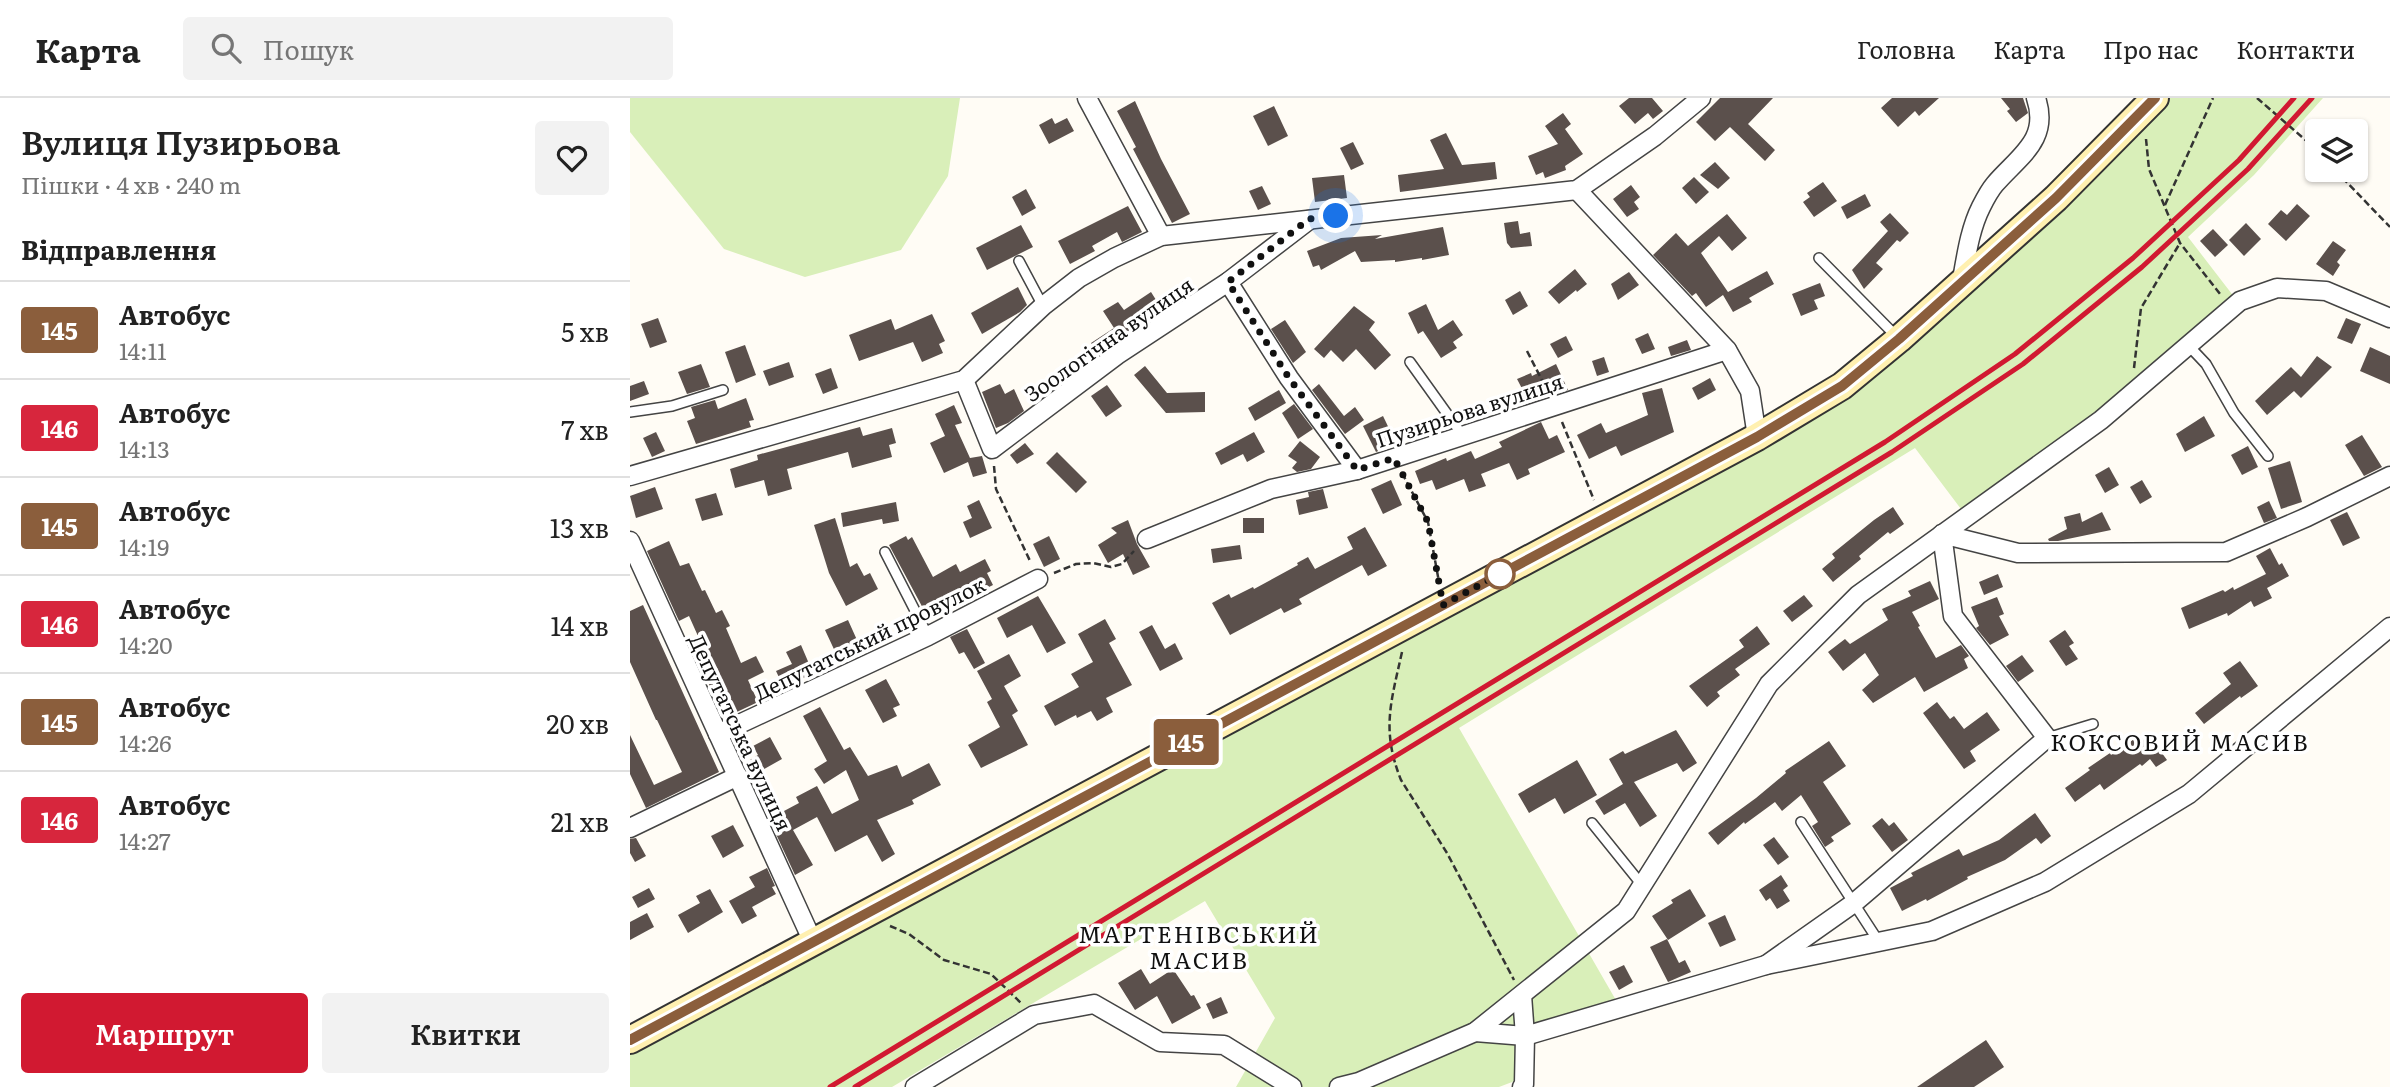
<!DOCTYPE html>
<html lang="uk">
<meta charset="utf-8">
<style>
:root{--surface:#fff;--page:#f2f2f2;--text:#222;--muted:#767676;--line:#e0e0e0;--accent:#d11931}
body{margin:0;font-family:Literata,serif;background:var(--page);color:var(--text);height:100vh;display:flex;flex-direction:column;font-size:26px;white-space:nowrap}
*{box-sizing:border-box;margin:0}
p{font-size:23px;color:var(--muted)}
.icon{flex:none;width:38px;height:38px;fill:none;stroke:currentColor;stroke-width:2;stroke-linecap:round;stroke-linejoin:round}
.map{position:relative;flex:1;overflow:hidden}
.side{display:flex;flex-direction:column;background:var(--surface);width:630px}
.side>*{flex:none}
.badge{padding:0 14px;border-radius:5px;font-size:24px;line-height:46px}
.fabs{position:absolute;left:1675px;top:21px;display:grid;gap:14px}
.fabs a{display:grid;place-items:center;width:63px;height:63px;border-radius:7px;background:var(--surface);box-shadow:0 2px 5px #0004;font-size:35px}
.you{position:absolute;width:35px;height:35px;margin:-18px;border:5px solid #fff;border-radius:50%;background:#1a73e8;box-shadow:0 0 0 10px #1a73e833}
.map>.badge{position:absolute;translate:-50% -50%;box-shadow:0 0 0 4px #fff}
h2{padding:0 21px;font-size:26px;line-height:63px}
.round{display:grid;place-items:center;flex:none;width:74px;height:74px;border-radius:7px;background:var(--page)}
.head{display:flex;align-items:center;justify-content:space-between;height:119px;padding:0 21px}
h1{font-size:33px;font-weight:600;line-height:52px}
.button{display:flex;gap:14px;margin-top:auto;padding:14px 21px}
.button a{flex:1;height:80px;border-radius:7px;background:var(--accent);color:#fff;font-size:28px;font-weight:600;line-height:80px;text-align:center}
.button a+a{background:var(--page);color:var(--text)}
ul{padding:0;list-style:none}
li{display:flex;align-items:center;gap:21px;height:98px;padding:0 21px;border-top:2px solid var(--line)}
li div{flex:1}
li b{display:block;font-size:26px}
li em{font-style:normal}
li .badge{min-width:77px;font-weight:700;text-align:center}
header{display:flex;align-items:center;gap:42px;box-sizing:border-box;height:98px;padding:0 35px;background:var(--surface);border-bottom:2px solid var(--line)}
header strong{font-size:33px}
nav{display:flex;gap:38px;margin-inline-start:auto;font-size:24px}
.search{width:490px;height:63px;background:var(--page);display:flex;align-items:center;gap:18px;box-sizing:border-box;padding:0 24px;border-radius:7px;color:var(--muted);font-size:26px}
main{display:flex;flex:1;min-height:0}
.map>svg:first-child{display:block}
</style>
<header>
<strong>Карта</strong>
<div class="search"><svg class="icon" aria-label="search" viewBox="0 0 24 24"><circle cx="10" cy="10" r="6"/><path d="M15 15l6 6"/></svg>Пошук</div>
<nav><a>Головна</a><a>Карта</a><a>Про нас</a><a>Контакти</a></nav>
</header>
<main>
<section class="side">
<div class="head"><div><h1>Вулиця Пузирьова</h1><p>Пішки · 4 хв · 240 m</p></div><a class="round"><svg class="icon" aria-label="heart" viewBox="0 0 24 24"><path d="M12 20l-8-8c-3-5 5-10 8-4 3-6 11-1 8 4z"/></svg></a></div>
<h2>Відправлення</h2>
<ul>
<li><span class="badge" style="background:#8b5e3c;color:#fff">145</span><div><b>Автобус</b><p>14:11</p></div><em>5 хв</em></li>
<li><span class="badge" style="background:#d7263d;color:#fff">146</span><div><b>Автобус</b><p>14:13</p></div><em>7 хв</em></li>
<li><span class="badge" style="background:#8b5e3c;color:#fff">145</span><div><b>Автобус</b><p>14:19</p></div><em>13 хв</em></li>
<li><span class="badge" style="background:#d7263d;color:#fff">146</span><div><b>Автобус</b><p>14:20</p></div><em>14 хв</em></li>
<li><span class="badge" style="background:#8b5e3c;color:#fff">145</span><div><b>Автобус</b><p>14:26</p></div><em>20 хв</em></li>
<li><span class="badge" style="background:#d7263d;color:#fff">146</span><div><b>Автобус</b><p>14:27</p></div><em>21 хв</em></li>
</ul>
<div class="button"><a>Маршрут</a><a>Квитки</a></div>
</section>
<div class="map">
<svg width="1760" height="989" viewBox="0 0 1760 989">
<rect width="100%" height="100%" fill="#fffcf5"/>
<g fill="#d9efb9">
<path d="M0,0h330l-12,78 -47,74 -96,27 -81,-28 -94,-117z"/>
<path d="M1525,0h168l-69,77 -66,62 47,61 -134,117 -137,98 -49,-65 -456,280 158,274 -97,29v48l-21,8h-263l39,-69 -70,-117 -313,186h-262v-47l1212,-654z"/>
</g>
<g fill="#5b504c">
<path d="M999,0h23l11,13 -10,8 -5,-6 -13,11 -16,-18z"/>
<path d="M1090,0h53l-25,26 27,26 -10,11 -35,-34 -15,14 -19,-19z"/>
<path d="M1262,0h47l-20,18 -4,-5 -17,16 -17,-19z"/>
<path d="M1371,0h22l5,15 -12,9 -9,-11 3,-2z"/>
<path d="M505,3l26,58 29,55 -18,9 -39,-74 3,-2 -19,-36z"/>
<path d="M644,8l14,30 -20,10 -15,-30z"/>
<path d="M933,15l8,11 -6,5 18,25 -18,12 1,4 -21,8 -2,-6 -7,3 -8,-19 30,-12 -13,-18z"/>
<path d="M422,20l3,6 12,-6 7,13 -25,13 -10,-19z"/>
<path d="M816,35l16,32 33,-3 2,17 -97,13 -2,-17 46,-6 -14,-29z"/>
<path d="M723,44l11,22 -13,6 -11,-22z"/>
<path d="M1085,64l15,16 -12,11 -18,-14z"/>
<path d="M714,77l3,23 -32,4 -3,-24z"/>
<path d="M1064,79l15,15 -13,12 -14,-16z"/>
<path d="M1193,84l14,19 -23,16 -11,-15 7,-5 -3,-4z"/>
<path d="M1001,87l9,12 -6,5 5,7 -12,8 -14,-18z"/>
<path d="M632,88l9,18 -13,6 -9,-19z"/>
<path d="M396,91l10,19 -14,8 -10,-19z"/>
<path d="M1235,96l6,12 -24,13 -6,-12z"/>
<path d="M1667,106l13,12 -24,25 -18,-17 13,-14 6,5z"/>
<path d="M498,108l14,26 -20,10 -5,-10 -25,14 3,5 -25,13 -12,-23z"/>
<path d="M1260,115l19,20 -9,9 -3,-2 -21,23 7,6 -19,20 -12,-19 36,-39 -8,-9z"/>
<path d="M1097,116l20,24 -15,13 -13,-15 -18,17 27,39 39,-21 7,13 -25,14 3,4 -19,10 -10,-17 -17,12 -10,-14 -4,3 -39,-41 23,-22 12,13z"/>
<path d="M888,123l2,13 10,-2 2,14 -21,2 -4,-5 -3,-20z"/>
<path d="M1616,125l15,16 -17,17 -15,-16z"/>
<path d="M391,127l12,22 -46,23 -11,-22z"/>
<path d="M813,129l6,28 -27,5v-2l-27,4v-2l-34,2 -6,-11 -34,19 -2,-5 -6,2 -6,-16 34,-13 41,-3 -7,4z"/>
<path d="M1583,131l15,16 -13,12 -15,-16z"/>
<path d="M1703,143l13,9 -9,12 3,3 -7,11 -17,-12z"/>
<path d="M945,171l12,15 -10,8 -1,-2 -17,14 -11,-12z"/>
<path d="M999,174l10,13 -21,15 -7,-16z"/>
<path d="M1190,185l5,13 -11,4 4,9 -17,7 -9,-22z"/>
<path d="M388,189l9,18 -7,7 -38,22 -11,-21z"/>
<path d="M890,193l8,15 -15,9 -8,-15z"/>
<path d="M521,194l12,19 -64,44 -8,-12 23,-15 -11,-17 15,-9 6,8z"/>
<path d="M796,206l12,26 15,-10 10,15 -10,7 4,6 -16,10 -18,-27 -5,3 -10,-21z"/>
<path d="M724,208l21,16 -6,8 22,25 -16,15 -19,-21 -13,13 -12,-12 -7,8 -10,-9z"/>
<path d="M302,216l13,27 -6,3 4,9 -21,9 -9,-20 -54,19 -10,-26 42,-16 4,11z"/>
<path d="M28,220l9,24 -17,6 -9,-24z"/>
<path d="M1716,220l15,6 -9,20 -15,-6z"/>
<path d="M655,222l21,32 -13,11 -22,-34z"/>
<path d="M1018,235l7,16 -13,5 -7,-15z"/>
<path d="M936,238l7,14 -15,8 -8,-14z"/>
<path d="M1057,242l4,10 -20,6 -3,-9z"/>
<path d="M115,247l11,30 -20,8 -11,-31z"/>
<path d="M1740,249l20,9v28l-30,-13z"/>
<path d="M1687,258l15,11 -31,31 -7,-7 -27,24 -12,-14 36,-34 10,10z"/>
<path d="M974,259l5,15 -12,4 -5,-15z"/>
<path d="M159,264l5,15 -25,9 -6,-15z"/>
<path d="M71,266l9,23 -23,7 -9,-22z"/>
<path d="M926,266l12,26 -39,12 -12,-23 14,-6 1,3z"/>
<path d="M515,268l22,27 38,-1v20l-39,1 -32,-38z"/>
<path d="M201,270l7,20 -15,6 -8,-20z"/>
<path d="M1080,280l6,12 -18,10 -6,-12z"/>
<path d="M14,283l5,13 -19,7v-15z"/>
<path d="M370,286l5,10 9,-5 10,22 -16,12 -12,5 -14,-36z"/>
<path d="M689,286l25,32 11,-9 9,13 -19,14 -33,-44z"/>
<path d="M477,287l15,21 -16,11 -15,-21z"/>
<path d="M1032,290l12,44 -53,24 -5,-10 -27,13 -12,-24 24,-12 5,10 42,-18 -6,-22z"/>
<path d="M649,292l7,13 -31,18 -7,-13z"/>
<path d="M116,300l8,22 -5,1 2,6 -55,17 -9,-23 8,-3 -4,-11 24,-7 3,9z"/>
<path d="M664,306l19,25 -15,10 -16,-26z"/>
<path d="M324,307l8,18 -7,2 15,33 12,-2 5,17 -14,4 -5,-15 -24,11 -14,-30 15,-7 -10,-22z"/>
<path d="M753,318l13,27 -20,9 -13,-26z"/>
<path d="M1574,318l11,20 -30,16 -9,-18z"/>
<path d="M911,324l8,17 8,-4 8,17 -37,17 2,5 -13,6 -8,-17 -28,11 5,12 -17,6 -5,-13 -28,11 -4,-10 -12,4 -5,-13 31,-13 1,3 24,-10 4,8 27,-12 -3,-5z"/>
<path d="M230,329l3,9 29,-8 4,15 -7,2 3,12 -40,11 -4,-16 -61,17 5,20 -24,7 -4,-16 -29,8 -5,-19 28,-9 -1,-5z"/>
<path d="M26,334l9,19 -13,6 -9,-19z"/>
<path d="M624,334l11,20 -18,10 -4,-8 -22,11 -6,-12z"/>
<path d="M1732,337l20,32 -18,9 -19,-31z"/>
<path d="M670,343l20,16 -9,12 -14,3 -5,-4 5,-6 -9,-6z"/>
<path d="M395,345l9,11 -17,10 -7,-9z"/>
<path d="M1618,348l10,21 -16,8 -11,-20z"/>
<path d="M427,354l30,30 -11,11 -30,-30z"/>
<path d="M1660,363l12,41 -21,7 -13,-41z"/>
<path d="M1479,369l10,18 -14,8 -10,-18z"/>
<path d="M761,382l11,25 -19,9 -12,-25z"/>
<path d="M1512,382l10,17 -12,7 -10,-17z"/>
<path d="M25,389l8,22 -27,9 -6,-22z"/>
<path d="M693,391l5,19 -29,7 -3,-15 13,-3 -1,-5z"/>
<path d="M86,395l7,22 -21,6 -7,-22z"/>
<path d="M349,402l13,28 -22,10 -7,-16 9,-4 -5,-12z"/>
<path d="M1639,403l8,17 -13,5 -7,-16z"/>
<path d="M266,404l3,19 -16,3 -1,-5 -39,8 -2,-14z"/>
<path d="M1263,409l11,17 -14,10 -2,-2 -29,24 2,3 -28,23 -11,-13 13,-11 -3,-4 42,-34z"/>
<path d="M1472,414l9,18 -53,11h-9l-1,-2 19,-10 -3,-12 16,-4 2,9z"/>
<path d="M1717,414l13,26 -17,8 -13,-26z"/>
<path d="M205,420l15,49 7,-4 7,13 6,-3 8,16 -32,17 -17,-33 -15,-48z"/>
<rect x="613" y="420" width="21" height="15"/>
<path d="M498,422l9,24 13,23 -17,8 -10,-21 -15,9 -10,-18 19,-12 -6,-5z"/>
<path d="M735,429l22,39 -19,10 -6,-11 -63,34 3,5 -18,9 -3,-5 -51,27 -18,-32 17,-9 2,4 22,-11 1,2 44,-24 -1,-2 11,-6 7,12 38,-20 -6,-12z"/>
<path d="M276,438l2,4 4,-3 21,40 23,-13 4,8 25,-13 6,12 -4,2 6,12 -18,9 -3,-6 -47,24 -36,-67z"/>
<path d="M419,438l11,23 -16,8 -11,-23z"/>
<path d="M39,443l11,25 9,-3 13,28 3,-1 11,23 6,-3 8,16 -4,2 15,35 15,-7 8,16 -16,8 10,22 -34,16 -31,-69 9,-4 -13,-29 -10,5 -32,-70z"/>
<path d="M610,447l2,14 -29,4 -2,-14z"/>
<path d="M1640,450l9,17 3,-2 7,13 -22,12 5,10 -18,9 -3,-6 -23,15 -1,-3 -38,16 -8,-21 42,-18 2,2 8,-5 1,3 32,-16 -10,-18z"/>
<path d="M1368,476l5,13 -19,8 -5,-13z"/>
<path d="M1300,483l9,18 -27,13 8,14 -2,1 18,31 25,-13 8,11 -5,3 4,9 -44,24 -9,-15 -42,26 -11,-13 17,-15 -14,-22 -22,18 -15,-19 17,-13 5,5 38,-24 -6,-11 29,-13 -3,-5z"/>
<path d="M1174,497l9,11 -21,16 -9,-11z"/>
<path d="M408,498l28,47 -19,10 -15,-28 -25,13 -10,-20z"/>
<path d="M1367,499l7,17 -5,2 10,19 -19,10 -14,-17 3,-2 -8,-19z"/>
<path d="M13,507l76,167 -73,36 -16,-34v-39l24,50 28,-13 -25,-52h-1l-26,-58v-51z"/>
<path d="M475,521l11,20 -7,4 23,42 -26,13 7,14 -16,9 -6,-10 -14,7 -1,-3 -21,11 -11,-20 35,-19 -8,-13 22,-12 -15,-28z"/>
<path d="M218,522l9,20 -6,2 5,10 -17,8 -14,-30z"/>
<path d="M522,527l13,24 10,-6 8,16 -23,12 -21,-39z"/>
<path d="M1127,528l13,18 -35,25 5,6 -23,17 3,4 -13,11 -18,-21 55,-39 -5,-7z"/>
<path d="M337,531l18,34 -11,6 -10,-17 -5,2 -9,-17z"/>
<path d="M1435,532l9,13 -5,3 9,13 -12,7 -17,-25z"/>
<path d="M171,547l12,28 -29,15 -8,-17 16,-7 -6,-12z"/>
<path d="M379,556l12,22 -17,10 14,25 -6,4 16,30 -47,23 -13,-23 32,-18 -13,-25 5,-3 -15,-28z"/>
<path d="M1392,557l12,16 -16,11 -12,-16z"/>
<path d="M1610,563l18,25 -17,12 -1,-2 -36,28 -9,-11 36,-29 -8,-11z"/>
<path d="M256,581l14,26 -7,3 4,8 -14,7 -18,-33z"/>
<path d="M1307,604l13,17 4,-3 10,13 23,-17 13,18 -30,21 6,10 -12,8 -41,-56z"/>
<path d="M190,609l24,43 6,-3 18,29 29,-11 5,12 27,-14 12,22 -29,15 2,4 -37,16 18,34 -13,8 -15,-27 -32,17 -18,-35 -24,13 20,35 -18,10 -26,-56 30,-16 -3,-6 21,-11 15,28 27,-14 -13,-30 -22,14 -10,-15 13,-8 -24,-45z"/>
<path d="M1046,632l21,33 -14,9 -6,-9 -43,19 23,34 -17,11 -15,-24 -21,12 -9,-14 28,-17 -14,-25 14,-8 2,3z"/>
<path d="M1510,637l10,14 6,-4 11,15 -11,7 -6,-8 -8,7 -2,-2 -36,26 -4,-6 -25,18 -10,-14 25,-18 -2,-2 22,-15 1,2z"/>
<path d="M140,639l12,22 -25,14 -7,-13 8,-5 -5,-9z"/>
<path d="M1199,643l17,25 -23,16 28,42 -20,13 3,4 -9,6 -13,-21 6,-4 -17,-27 -19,16 -7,-9 -30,22 -1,-2 -26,23 -10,-12 48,-35 30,-25 -1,-2z"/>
<path d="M947,662l20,35 -33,19 -9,-16 -26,15 -11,-19z"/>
<path d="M1405,715l16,23 -10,8 -5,-6 -31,22 -38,17 1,2 -41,22 -1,-2 -24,12 -12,-23 23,-12 -2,-3 48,-24 4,7 36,-16z"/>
<path d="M1252,720l7,8 5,-4 14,18 -16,12 -20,-26z"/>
<path d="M103,727l11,21 -21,12 -12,-22z"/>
<path d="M1144,739l15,20 -11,8 -15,-20z"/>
<path d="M6,740l10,18 -11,6 -5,-9v-14z"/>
<path d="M137,770l8,18 -3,1 4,7 -24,13 5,9 -15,8 -13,-23 26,-14 -6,-10z"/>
<path d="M1151,777l7,11 -5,4 7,11 -13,8 -7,-11 -4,3 -7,-11z"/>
<path d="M19,790l6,11 -17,9 -6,-11z"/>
<path d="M80,791l13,23 -35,21 -10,-18 22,-12 -4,-7z"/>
<path d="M1060,791l16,27 -38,24 -16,-24 21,-13 -2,-3z"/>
<path d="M17,815l7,14 -24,13v-18z"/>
<path d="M1095,817l11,25 -16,7 -12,-24z"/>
<path d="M1037,841l12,24 6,-3 6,12 -23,10 -18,-35z"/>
<path d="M994,867l9,17 -14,8 -10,-18z"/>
<path d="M511,871l9,15 23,-15 18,27 3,-1 7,13 -29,16 -15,-28 -22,14 -17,-27z"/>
<path d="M591,899l7,16 -15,6 -7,-15z"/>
<path d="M1356,942l18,27 -30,20h-57z"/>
</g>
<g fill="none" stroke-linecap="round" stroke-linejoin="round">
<g stroke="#444" stroke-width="12">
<g id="lane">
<path d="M1189,160l77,78"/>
<path d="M389,163l24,45"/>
<path d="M1558,247l18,19 28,49 34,43"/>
<path d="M780,264l53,74"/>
<path d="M0,314l42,-6 51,-16"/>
<path d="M255,454l43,84"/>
<path d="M1417,640l46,-14"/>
<path d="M1171,724l78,120"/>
<path d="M962,725l50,62"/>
</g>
</g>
<g stroke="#444" stroke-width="21">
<g id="street">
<path d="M457,0l74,138"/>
<path d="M947,92l150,160 23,41 7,46"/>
<path d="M598,184l61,96 68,92"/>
<path d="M1331,187c5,-26 8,-54 20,-78 4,-8 8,-16 14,-23 24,-28 55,-44 41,-86"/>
<path d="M334,282l28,69 125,-94 111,-73 81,-62"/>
<path d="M0,378l334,-96 79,-74 36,-28 35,-20 47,-22 416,-46 78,-54 46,-38"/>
<path d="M517,441l124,-50 86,-19 370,-120"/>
<path d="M0,443l183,401"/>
<path d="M88,636l210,-98 110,-57"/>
<path d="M0,730l108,-52"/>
<path d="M1136,867l88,-62 193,-165 -94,-122 -11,-82 76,19 208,-1 81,-35 83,-41"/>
<path d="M892,897l3,41 -1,48 -2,3"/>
<path d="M845,934l50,4 241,-71 166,-34 113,-49 144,-88 201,-167"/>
<path d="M285,989l119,-72 60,-11 66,38 64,3 68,42"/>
<path d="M709,989l20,-5 116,-50 151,-121 143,-227 89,-89 243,-175 139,-119 37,-13 49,3 64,27"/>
</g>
</g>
<g stroke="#333" stroke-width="30">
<path id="secondary" d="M0,942l1127,-603 85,-51 57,-47 157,-141 99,-100"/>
</g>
<g stroke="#333" stroke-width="2.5" stroke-dasharray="7 3.5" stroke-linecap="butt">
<path d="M1627,0l60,52"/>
<path d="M1516,41l3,30 31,74 40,51"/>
<path d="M1705,72l55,57"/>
<path d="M1535,107l48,-107"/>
<path d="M897,253l20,39"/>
<path d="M1504,270l7,-60 39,-65"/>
<path d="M932,324l32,78"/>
<path d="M364,368l2,23 35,74"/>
<path d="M772,375l26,49 11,60"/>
<path d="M424,475l22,-9 17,-1 18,4 11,-3 12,-13"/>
<path d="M772,554c-11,50 -21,78 -1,128l46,73 67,127"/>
<path d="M260,828l19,8 35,26 47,14 30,29"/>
</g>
<use href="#lane" stroke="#fff" stroke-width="9"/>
<use href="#street" stroke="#fff" stroke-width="18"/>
<use href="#secondary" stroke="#fff0b0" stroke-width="26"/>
<g stroke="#d11931" stroke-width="5">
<path d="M200,989l1055,-645 130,-88 118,-96 106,-98 55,-62"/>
<path d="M225,989l1037,-635 131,-88 119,-97 106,-98 64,-71"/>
</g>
</g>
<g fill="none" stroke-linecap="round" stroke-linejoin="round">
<g stroke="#fff" stroke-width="16">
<path id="line" d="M0,942l1127,-603 85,-51 57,-47 157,-141 99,-100"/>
</g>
<use href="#line" stroke="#8b5e3c" stroke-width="10"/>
<path stroke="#111" stroke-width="7" stroke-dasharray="0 12.6" d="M706,118l-27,3 -81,63 61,96 68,92 37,-12 34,64 15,83 57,-31"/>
</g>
<circle fill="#fff" stroke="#8b5e3c" stroke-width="3.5" cx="870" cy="476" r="14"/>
<g text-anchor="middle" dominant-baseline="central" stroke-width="7" stroke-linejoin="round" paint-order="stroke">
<g font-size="21" fill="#111" stroke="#fff">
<text transform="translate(478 240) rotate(-35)">Зоологічна вулиця</text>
<text transform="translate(839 311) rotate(-18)">Пузирьова вулиця</text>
<text transform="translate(239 539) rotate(-26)">Депутатський провулок</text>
<text transform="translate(112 634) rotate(65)">Депутатська вулиця</text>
</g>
<g font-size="23" letter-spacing="2" fill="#111" stroke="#fff">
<text x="1550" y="643">КОКСОВИЙ МАСИВ</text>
<text x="569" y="835">МАРТЕНІВСЬКИЙ<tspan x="569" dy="26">МАСИВ</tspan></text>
</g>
</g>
</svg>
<div class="fabs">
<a><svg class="icon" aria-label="layers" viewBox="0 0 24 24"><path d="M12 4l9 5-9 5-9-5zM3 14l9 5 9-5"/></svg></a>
</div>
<div class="you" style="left:706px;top:118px"></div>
<b class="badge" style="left:556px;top:644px;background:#8b5e3c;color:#fff">145</b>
</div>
</main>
